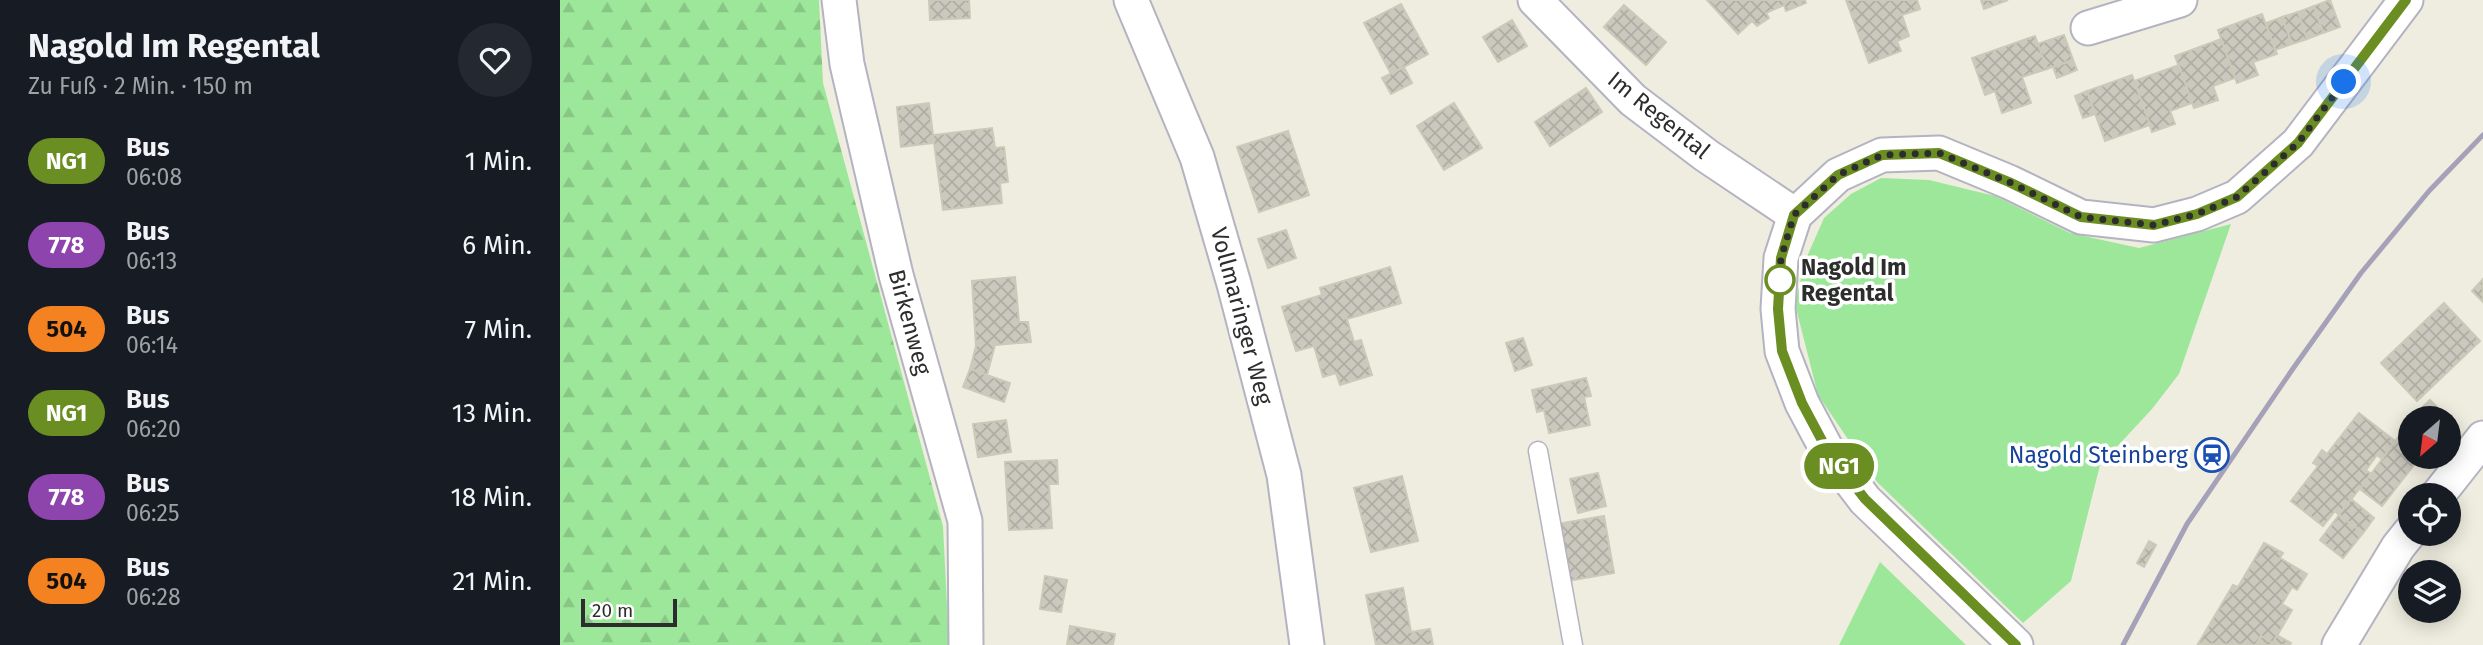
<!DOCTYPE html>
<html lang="de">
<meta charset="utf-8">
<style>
:root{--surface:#171b24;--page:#242831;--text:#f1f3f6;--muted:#9ea1a6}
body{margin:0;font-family:"Fira Sans",sans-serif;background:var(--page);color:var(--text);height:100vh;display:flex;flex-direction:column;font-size:26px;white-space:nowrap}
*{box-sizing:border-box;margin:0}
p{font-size:23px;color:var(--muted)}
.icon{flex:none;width:38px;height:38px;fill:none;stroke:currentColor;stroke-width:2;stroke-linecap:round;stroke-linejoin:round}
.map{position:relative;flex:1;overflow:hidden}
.drawer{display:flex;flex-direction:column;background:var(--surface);width:560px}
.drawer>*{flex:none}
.badge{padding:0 14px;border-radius:23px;font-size:24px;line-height:46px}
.needle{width:46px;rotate:208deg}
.buttons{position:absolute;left:1838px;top:406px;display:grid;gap:14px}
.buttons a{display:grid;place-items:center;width:63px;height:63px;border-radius:50%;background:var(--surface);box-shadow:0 4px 18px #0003;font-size:35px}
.scale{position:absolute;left:21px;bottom:18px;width:96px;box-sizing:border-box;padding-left:7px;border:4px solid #2d2d2d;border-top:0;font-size:19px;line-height:24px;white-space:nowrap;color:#2d2d2d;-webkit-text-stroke:5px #fff;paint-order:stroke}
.you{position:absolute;width:35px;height:35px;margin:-18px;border:5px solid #fff;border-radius:50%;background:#1a73e8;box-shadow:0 0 0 10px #1a73e833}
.map>.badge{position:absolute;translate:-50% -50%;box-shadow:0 0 0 4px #fff}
.round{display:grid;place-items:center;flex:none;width:74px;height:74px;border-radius:37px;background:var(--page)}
.overview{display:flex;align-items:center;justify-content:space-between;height:119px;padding:0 28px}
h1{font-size:33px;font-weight:700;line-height:52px}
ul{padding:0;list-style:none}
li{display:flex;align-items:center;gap:21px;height:84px;padding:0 28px}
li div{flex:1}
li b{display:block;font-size:26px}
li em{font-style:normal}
li .badge{min-width:77px;font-weight:700;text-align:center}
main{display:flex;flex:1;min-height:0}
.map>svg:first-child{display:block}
</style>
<main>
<section class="drawer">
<div class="overview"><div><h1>Nagold Im Regental</h1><p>Zu Fuß · 2 Min. · 150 m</p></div><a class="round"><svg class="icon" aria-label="heart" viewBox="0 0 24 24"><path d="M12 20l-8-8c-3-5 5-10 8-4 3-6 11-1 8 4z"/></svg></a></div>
<ul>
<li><span class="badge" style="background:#6b8e23;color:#fff">NG1</span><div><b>Bus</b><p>06:08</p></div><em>1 Min.</em></li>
<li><span class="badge" style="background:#8e44ad;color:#fff">778</span><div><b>Bus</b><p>06:13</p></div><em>6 Min.</em></li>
<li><span class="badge" style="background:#f58220;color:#111">504</span><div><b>Bus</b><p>06:14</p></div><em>7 Min.</em></li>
<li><span class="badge" style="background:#6b8e23;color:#fff">NG1</span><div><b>Bus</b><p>06:20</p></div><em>13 Min.</em></li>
<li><span class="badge" style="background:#8e44ad;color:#fff">778</span><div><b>Bus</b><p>06:25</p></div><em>18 Min.</em></li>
<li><span class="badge" style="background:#f58220;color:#111">504</span><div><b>Bus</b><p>06:28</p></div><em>21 Min.</em></li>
</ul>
</section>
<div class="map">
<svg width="1923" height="645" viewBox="0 0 1923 645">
<defs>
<pattern id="forest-firs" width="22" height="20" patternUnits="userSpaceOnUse" patternTransform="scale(1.75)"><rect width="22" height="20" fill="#9de79a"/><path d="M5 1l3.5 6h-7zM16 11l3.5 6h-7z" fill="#88c685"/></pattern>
<pattern id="building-cross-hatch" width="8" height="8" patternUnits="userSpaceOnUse" patternTransform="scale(1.75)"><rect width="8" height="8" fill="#cbc9be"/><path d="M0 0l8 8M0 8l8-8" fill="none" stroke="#afada4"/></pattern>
</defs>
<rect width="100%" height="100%" fill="#efeddf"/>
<g fill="#9de79a">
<path d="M1321,178l48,2 66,16 75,37 69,15 92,-24 -52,150 -27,35 -52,56 -29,116 -48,42 -146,-141 -59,-87 -23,-91 10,-43 19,-43 27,-24z"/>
<path d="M1320,562l86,83h-127z"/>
</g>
<path fill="url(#forest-firs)" d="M0,0h259l4,83 120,443 6,119h-389z"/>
<g fill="url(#building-cross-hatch)" stroke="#cbcab8" stroke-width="2">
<path d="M369,0h40l1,18 -40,2z"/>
<path d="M1147,0h98l1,3 -20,8 -2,-6 -18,8 3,5 -12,8 -5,-5 -14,13z"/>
<path d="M1286,0h71l3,9 -18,6 7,21 -12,5 4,10 -32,12z"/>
<path d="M1421,0h27l-24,9z"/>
<path d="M1770,0l10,27 -17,6 -9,-27z"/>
<path d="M841,4l27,50 -37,20 -27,-51z"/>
<path d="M1064,5l42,37 -20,23 -42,-38z"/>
<path d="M1754,6l9,27 -16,6 -9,-27z"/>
<path d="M1738,12l9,27 -15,5 -10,-27z"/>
<path d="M1702,14l15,40 -24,8 5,13 -21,8 -19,-53z"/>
<path d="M1722,17l10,27 -17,6 -9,-27z"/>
<path d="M952,20l15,26 -29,16 -15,-25z"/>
<path d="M1504,35l9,25 -26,9 -10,-25z"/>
<path d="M1475,36l12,33 -25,8 9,26 -29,10 -7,-22 -10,4 -13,-37z"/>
<path d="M1661,39l14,39 -22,8 5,14 -24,8 -19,-52z"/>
<path d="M1513,60l4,10 -20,8 -4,-11z"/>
<path d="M1619,65l13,38 -22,8 5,13 -23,8 -18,-51z"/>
<path d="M844,67l8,16 -21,11 -9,-16z"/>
<path d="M1572,75l18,50 -45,16 -18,-50z"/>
<path d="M1026,88l16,24 -52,34 -15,-24z"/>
<path d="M1527,91l8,23 -12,4 -8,-22z"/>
<path d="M369,103l5,40 -33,4 -4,-40z"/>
<path d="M894,103l28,45 -38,22 -27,-44z"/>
<path d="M432,128l3,20 9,-1 4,35 -8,1 2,20 -59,7 -10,-75z"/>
<path d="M728,131l21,64 -50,17 -22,-65z"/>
<path d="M726,230l10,28 -28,10 -10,-29z"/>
<path d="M830,267l11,36 -54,16 7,23 7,-2 11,35 -32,10 -4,-12 -13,4 -9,-31 -18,5 -14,-44 40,-12 -2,-7z"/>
<path d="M455,277l4,45h9l3,20 -36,3 -8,30 -17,-6 6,-23 -4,-65z"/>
<path d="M1923,279v23l-11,-11z"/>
<path d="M1884,303l36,38 -63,60 -36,-38z"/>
<path d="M963,338l9,27 -17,6 -9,-28z"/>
<path d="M410,369l40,14 -6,19 -41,-15z"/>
<path d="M1026,378l5,18 -7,1 6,28 -41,8 -5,-23 -7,2 -5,-22z"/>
<path d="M1870,400l20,20 -2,2v-4h-37z"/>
<path d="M1799,413l36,28 -13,18 -5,-4 -11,15 5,4 -32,41 -4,-4 -12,15 -32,-25 27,-35 -5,-3 9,-13 5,4z"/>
<path d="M446,420l5,32 -33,5 -5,-33z"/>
<path d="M1843,431l7,5v21h10l-38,49 -22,-17z"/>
<path d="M497,460l1,24h-9l3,44 -43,2 -4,-68z"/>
<path d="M1038,473l8,33 -28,7 -8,-34z"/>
<path d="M842,476l16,65 -47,11 -17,-64z"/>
<path d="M1791,499l23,19 -11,15 -24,-18z"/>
<path d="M1779,515l24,18 -20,25 -23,-18z"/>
<path d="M1044,516l10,57 -47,8 -10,-57z"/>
<path d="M1589,541l7,4 -12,22 -7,-4z"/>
<path d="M1704,543l19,10 -3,5 27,16 -10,16 -5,-3 -10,17 10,6 -19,33 -12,-7 -5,9 -58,-1 35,-59 5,2z"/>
<path d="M485,576l22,4 -6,32 -21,-3z"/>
<path d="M843,588l8,44 19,-3 3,16h-57l-10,-50z"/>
<path d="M510,626l45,8 -2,11h-46z"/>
<path d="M1717,635l14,8 -1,2h-34l5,-9 12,7z"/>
</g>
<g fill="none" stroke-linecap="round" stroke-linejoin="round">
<g stroke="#b4b3c1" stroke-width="21">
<path id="lane" d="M978,451l35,194"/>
</g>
<g stroke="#b4b3c1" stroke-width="37">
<g id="street">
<path d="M279,0l8,64 49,211 69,246 1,124"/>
<path d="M571,0l66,157 37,127 50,191 23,170"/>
<path d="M975,0l98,100 74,56 88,59"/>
<path d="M1528,28l92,-28"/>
<path d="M1878,495l45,-57"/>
<path d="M1456,645l-151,-145 -38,-50 -25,-47 -20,-52 -4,-42 3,-51 14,-43 43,-40 44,-20 57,-2 70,29 72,35 73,8 43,-11 40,-17 61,-54 108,-143"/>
<path d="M1779,645l59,-98 12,-15"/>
</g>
</g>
<use href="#lane" stroke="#fff" stroke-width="18"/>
<use href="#street" stroke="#fff" stroke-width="33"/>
<path stroke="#a5a1b8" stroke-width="5" d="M1563,645l64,-121 105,-154 69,-97 68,-82 54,-56"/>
</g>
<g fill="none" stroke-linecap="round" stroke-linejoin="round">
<g stroke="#fff" stroke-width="16">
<path id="line" d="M1456,645l-151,-146 -38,-49 -25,-47 -20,-52 -4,-42 3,-51 13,-43 44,-40 44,-20 57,-2 70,29 72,35 73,8 43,-11 40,-17 61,-54 108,-143"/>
</g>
<use href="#line" stroke="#6b8e23" stroke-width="10"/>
<path stroke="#2d2d2d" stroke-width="7" stroke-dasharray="0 12.6" d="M1220,280l-1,3 2,-25 13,-43 44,-40 44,-20 57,-2 70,29 72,35 73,8 43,-11 40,-17 61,-54 46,-61"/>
</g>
<defs>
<g id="station-ring" transform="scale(1.75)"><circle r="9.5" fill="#fff" stroke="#1a4fb4" stroke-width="1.5"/><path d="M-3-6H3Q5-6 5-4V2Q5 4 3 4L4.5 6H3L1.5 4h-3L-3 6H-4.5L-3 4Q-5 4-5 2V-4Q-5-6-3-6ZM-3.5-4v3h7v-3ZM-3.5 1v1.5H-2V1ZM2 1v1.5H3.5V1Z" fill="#1a4fb4"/></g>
</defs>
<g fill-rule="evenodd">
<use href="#station-ring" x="1652" y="455"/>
</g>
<circle fill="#fff" stroke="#6b8e23" stroke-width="3.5" cx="1220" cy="280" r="14"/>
<g text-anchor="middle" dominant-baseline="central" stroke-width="7" stroke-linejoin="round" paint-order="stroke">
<g font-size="23" fill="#2d2d2d" stroke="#fff">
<text transform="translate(1099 115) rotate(39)">Im Regental</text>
<text transform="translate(682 316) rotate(75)">Vollmaringer Weg</text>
<text transform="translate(350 322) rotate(75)">Birkenweg</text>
</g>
<g font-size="23" font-weight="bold" fill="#2d2d2d" stroke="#fff" text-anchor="start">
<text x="1241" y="267">Nagold Im<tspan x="1241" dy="26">Regental</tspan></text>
</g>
<g font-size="23" fill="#164399" stroke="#fff" text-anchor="end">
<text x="1628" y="455">Nagold Steinberg</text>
</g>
</g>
</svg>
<div class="buttons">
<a><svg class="needle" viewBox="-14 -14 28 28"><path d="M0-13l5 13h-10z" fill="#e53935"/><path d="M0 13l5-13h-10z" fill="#9ea1a6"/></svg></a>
<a><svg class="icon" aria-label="locate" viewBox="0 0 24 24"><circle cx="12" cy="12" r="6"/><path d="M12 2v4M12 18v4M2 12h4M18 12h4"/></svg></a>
<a><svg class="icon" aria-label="layers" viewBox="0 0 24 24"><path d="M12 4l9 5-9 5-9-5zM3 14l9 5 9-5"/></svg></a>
</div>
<div class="scale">20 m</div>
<div class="you" style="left:1784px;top:82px"></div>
<b class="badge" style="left:1279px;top:466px;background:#6b8e23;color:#fff">NG1</b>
</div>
</main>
